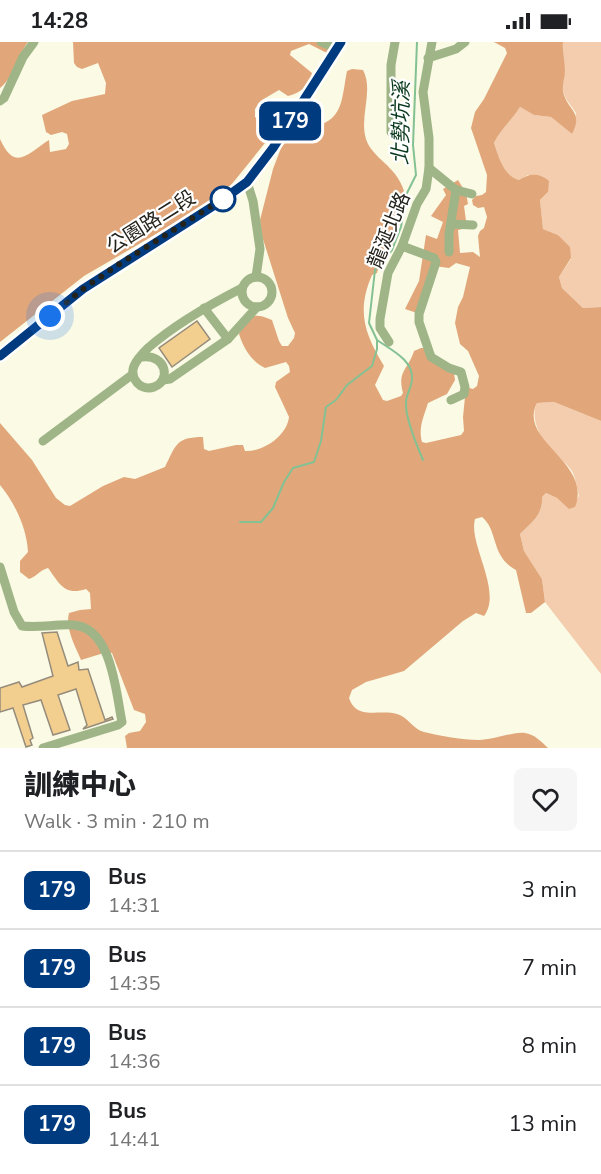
<!DOCTYPE html>
<meta charset="utf-8">
<style>
:root{--surface:#fff;--page:#f6f6f6;--text:#202124;--muted:#757577;--line:#e0e0e0}
body{margin:0;font-family:"Nunito Sans","Noto Sans TC",sans-serif;background:var(--page);color:var(--text);height:100vh;display:flex;flex-direction:column;font-size:22px;white-space:nowrap}
*{box-sizing:border-box;margin:0}
p{font-size:20px;color:var(--muted)}
.icon{flex:none;width:33px;height:33px;fill:none;stroke:currentColor;stroke-width:2;stroke-linecap:round;stroke-linejoin:round}
.map{position:relative;height:706px;overflow:hidden}
.drawer{display:flex;flex-direction:column;background:var(--surface);flex:1}
.drawer>*{flex:none}
.badge{padding:0 12px;border-radius:9px;font-size:21px;line-height:39px}
.you{position:absolute;width:30px;height:30px;margin:-15px;border:4px solid #fff;border-radius:50%;background:#1a73e8;box-shadow:0 0 0 9px #1a73e833}
.map>.badge{position:absolute;translate:-50% -50%;box-shadow:0 0 0 3px #fff}
.round{display:grid;place-items:center;flex:none;width:63px;height:63px;border-radius:9px;background:var(--page)}
.head{display:flex;align-items:center;justify-content:space-between;height:102px;padding:0 24px}
h1{font-size:28px;font-weight:800;line-height:45px}
ul{padding:0;list-style:none}
li{display:flex;align-items:center;gap:18px;height:78px;padding:0 24px;border-top:2px solid var(--line)}
li div{flex:1}
li b{display:block;font-size:22px}
li em{font-style:normal}
li .badge{min-width:66px;font-weight:700;text-align:center}
.status{display:flex;justify-content:space-between;align-items:center;height:42px;padding:0 30px;background:var(--surface);direction:ltr}
.status svg{height:16px;fill:currentColor}
.map>svg:first-child{display:block}
</style>
<div class="status"><b>14:28</b><svg viewBox="0 0 49 12"><path d="M0 12V9h3v3zM5 12V6h3v6zM10 12V3h3v9zM15 12V0h3v12zM26 1h20v11H26zM47 4h2v5h-2z"/></svg></div>
<div class="map">
<svg width="601" height="706" viewBox="0 0 601 706">
<rect width="100%" height="100%" fill="#fafae5"/>
<g fill="#f4ccae">
<path d="M563,0h38v265l-18,1 -21,-20 -3,-11 12,-18 -13,-24 -15,-6 -3,-29 8,-8 -20,-17 -9,5c-16,-5 -20,-23 -25,-37 6,-13 18,-23 26,-36l14,8 17,2 21,17 4,-21 -10,-14 -4,-11 3,-17 -3,-18z"/>
<path d="M554,360l47,19v253l-56,-72 -3,-23 -18,-28 -4,-17c12,-12 23,-19 22,-37l4,-4 11,5 13,11 9,-13c-2,-7 -3,-16 -6,-23 -5,-9 -12,-13 -19,-20 -12,-11 -25,-34 -17,-50z"/>
</g>
<g fill="#e1a77a">
<path d="M0,0h28c-11,15 -13,34 -28,46z"/>
<path d="M73,0h260l-6,11 -18,-9 -18,7 -1,4 22,18c-2,13 -12,20 -24,23l-9,-6 -17,10 -7,9v8l3,3 14,-5 10,7 -55,68 -9,8 -134,78 -84,66v-203c15,33 27,15 49,1l1,12 16,-3 3,-5 -2,-10 -5,-2 -11,3 -5,-3 -4,-17 30,-14 33,-7 1,-11 -8,-20 -16,6 -5,-2 -3,-4z"/>
<path d="M494,0h69c-1,10 2,19 2,29 0,7 -3,13 -2,20 4,20 21,20 9,43l-21,-17 -17,-2 -14,-8c-8,13 -20,23 -26,36 5,14 9,32 25,37 10,-6 19,-8 30,1l-1,11 -8,8 3,29 15,6 12,12 1,11 -12,19 3,11 21,20 18,-1v114l-47,-19 -17,1c-20,38 56,59 38,104l-6,2 -12,-11 -11,-5 -4,4c1,18 -10,25 -22,37l4,17 18,28 3,23 -14,11h-5l-10,-43c-26,-14 -17,-39 -34,-53l-7,2c-7,25 28,72 9,97l-8,-3 -13,8 -59,50 -38,11 -14,8 -3,8c8,23 30,11 48,16 11,3 17,16 27,18 17,4 38,8 55,8 13,0 37,-9 46,-7 9,1 17,9 23,15h-421l-2,-12 4,-3 11,-2 6,-9 -1,-8 -11,-4 -22,-57 -5,-1 -26,8c-6,-14 -16,-32 -12,-47l11,-3 11,-1 -1,-16 -4,-4c-22,7 -26,-5 -38,-21 -8,2 -12,9 -19,11l-9,-7v-11l8,-9c-1,-23 -13,-49 -28,-67v-62l32,37 24,38 9,7 5,1 33,-20 21,-9 11,2 30,-12c11,-22 11,-30 38,-30l1,12 5,2 27,-6h7l2,6c18,1 42,-15 44,-34l-14,-30 1,-5 14,-10 -1,-6 -3,-4 -21,6c-14,-7 -21,-19 -26,-34 9,-18 13,-23 33,-14l7,21 3,5h6l6,-8 1,-5 -7,-15 -26,-82 -2,-16 13,-51 8,-21 17,-23 5,-1 5,4c36,-6 33,-27 39,-57l5,-2 11,1c11,21 -4,46 3,69 4,14 21,24 29,35 4,5 7,11 9,17 1,6 -3,12 -5,18 -3,11 1,25 -6,36 -6,10 -13,16 -16,28l-5,2c-16,37 -7,59 12,91l-9,19 8,15 4,1 14,-5 2,-3c-6,-22 5,-23 11,-42l7,-3h4l29,25 1,7 -8,14 -19,9c-4,13 -10,25 -6,39l4,1 35,-8 3,-4 -1,-14 3,-30 7,2 4,-3 2,-10 -11,-25 -8,-7 -5,-21 3,-16 5,-10 7,-30 -14,-4 -7,5 -15,-2 -14,48 -15,-5 14,-28 7,-46 11,4 6,-17 -12,-6 15,-21 -3,-6 15,-9 8,13 2,11 -4,2 3,22 -9,2 2,23 13,-1 7,5 -2,-21 2,-5 4,-3 3,-11 -3,-10 -6,1 -5,-3 -1,-5 4,-4 6,-1 4,-3 1,-17 -16,-47 4,-16 9,-13 23,-46 -2,-5z"/>
</g>
<g fill="none" stroke-linecap="round" stroke-linejoin="round">
<g stroke="#83c193" stroke-width="2">
<path d="M377,298c14,10 37,20 35,40 -1,8 -6,15 -6,23 -1,15 11,43 17,57"/>
<path d="M240,480h21l12,-14 11,-26 9,-14 21,-6 7,-21 5,-34 10,-7 11,-15 25,-19 5,-17v-9l-8,-17 6,-53 17,-20 9,-23 5,-32 10,-20 -3,-30 4,-103"/>
</g>
</g>
<g fill="#f2cf8e" stroke="#968c7c" stroke-width="1.5">
<path d="M197,279l13,18 -38,28 -13,-19z"/>
<path d="M57,590l11,34 10,-4 1,8 9,-1 17,51 7,-3 1,2 -30,10 4,-4 -11,-36 -18,6 12,35 -17,5 -12,-35 -18,5 10,33 -3,2 2,5 -6,2 -13,-39 -13,4v-24l19,-6 3,5 31,-11 -11,-43z"/>
</g>
<g fill="none" stroke-linecap="round" stroke-linejoin="round">
<g stroke="#9fb587" stroke-width="9">
<path d="M321,0l16,7"/>
<path d="M428,16l28,-9 9,-7"/>
<path d="M0,59l4,-3 19,-41 11,-15"/>
<path d="M391,90v-67l4,-23"/>
<path d="M429,126l27,22 16,4"/>
<path d="M247,140l6,19 7,48 -4,28"/>
<path d="M451,182l22,1"/>
<path d="M402,204l32,12 2,4 -17,52v8l12,35 18,11 12,4 4,15 -1,7 -13,6"/>
<path d="M449,210v-18l7,-44"/>
<circle cx="257" cy="250" r="15"/>
<path d="M228,297l29,-32"/>
<path d="M389,300l-9,-14v-9l8,-46 14,-27 15,-42 9,-15 3,-21v-30l-6,-46 9,-50"/>
<path d="M142,315c25,-3 29,24 12,30 -13,5 -25,-9 -20,-21 2,-5 10,-14 14,-18 26,-23 63,-44 94,-60"/>
<path d="M163,338l7,-1 58,-40 -24,-31"/>
<path d="M43,399l90,-67"/>
<path d="M0,525l14,45 8,14c18,2 34,-2 51,-1 39,2 43,68 49,97l-4,3 -75,23"/>
</g>
<path stroke="#567a19" stroke-width="12" d="M0,314l83,-67 135,-86 29,-21 26,-34 68,-106"/>
</g>
<g fill="none" stroke-linecap="round" stroke-linejoin="round">
<g stroke="#fff" stroke-width="14">
<path id="line" d="M0,314l83,-67 135,-86 29,-21 26,-34 68,-106"/>
</g>
<use href="#line" stroke="#003b80" stroke-width="9"/>
<path stroke="#23221b" stroke-width="6" stroke-dasharray="0 10.8" d="M50,274l33,-27 32,-22 108,-68"/>
</g>
<circle fill="#fff" stroke="#003b80" stroke-width="3" cx="223" cy="157" r="12"/>
<g text-anchor="middle" dominant-baseline="central" stroke-width="4.5" stroke-linejoin="round" paint-order="stroke">
<g font-size="20" fill="#23221b" stroke="#fff">
<text transform="translate(151 180) rotate(-32)">公園路二段</text>
<text transform="translate(389 188) rotate(-68)">龍涎北路</text>
</g>
<g font-size="21" font-style="italic" fill="#08381b" stroke="#fff">
<text transform="translate(401 81) rotate(-89)">北勢坑溪</text>
</g>
</g>
</svg>
<div class="you" style="left:50px;top:274px"></div>
<b class="badge" style="left:290px;top:79px;background:#003b80;color:#fff">179</b>
</div>
<section class="drawer">
<div class="head"><div><h1>訓練中心</h1><p>Walk · 3 min · 210 m</p></div><a class="round"><svg class="icon" aria-label="heart" viewBox="0 0 24 24"><path d="M12 20l-8-8c-3-5 5-10 8-4 3-6 11-1 8 4z"/></svg></a></div>
<ul>
<li><span class="badge" style="background:#003b80;color:#fff">179</span><div><b>Bus</b><p>14:31</p></div><em>3 min</em></li>
<li><span class="badge" style="background:#003b80;color:#fff">179</span><div><b>Bus</b><p>14:35</p></div><em>7 min</em></li>
<li><span class="badge" style="background:#003b80;color:#fff">179</span><div><b>Bus</b><p>14:36</p></div><em>8 min</em></li>
<li><span class="badge" style="background:#003b80;color:#fff">179</span><div><b>Bus</b><p>14:41</p></div><em>13 min</em></li>
</ul>
</section>
